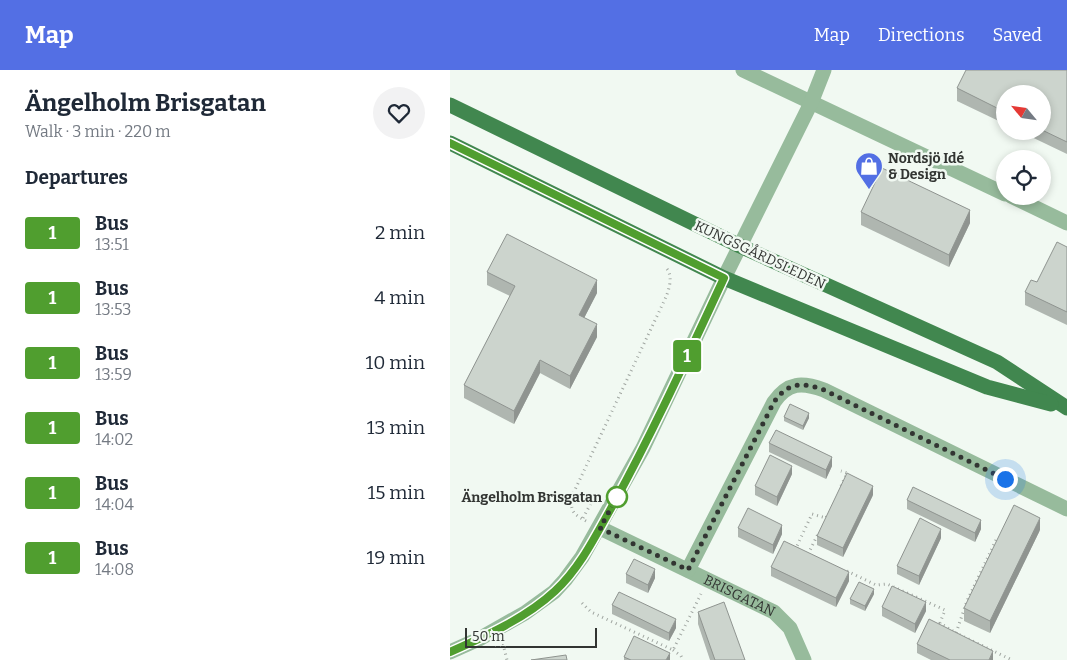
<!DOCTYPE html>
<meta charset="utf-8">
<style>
:root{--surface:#fff;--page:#f2f2f3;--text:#1f2937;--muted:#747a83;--accent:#536fe4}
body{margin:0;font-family:Bitter,serif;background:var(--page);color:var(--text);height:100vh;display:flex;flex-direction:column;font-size:19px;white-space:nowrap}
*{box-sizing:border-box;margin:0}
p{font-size:16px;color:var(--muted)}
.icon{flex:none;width:28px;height:28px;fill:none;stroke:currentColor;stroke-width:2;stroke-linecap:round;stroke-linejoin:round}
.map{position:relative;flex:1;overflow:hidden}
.panel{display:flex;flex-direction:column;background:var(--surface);width:450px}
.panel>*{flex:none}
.badge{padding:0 10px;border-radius:4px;font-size:18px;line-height:32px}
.needle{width:32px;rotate:299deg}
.tools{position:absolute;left:546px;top:15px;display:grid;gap:10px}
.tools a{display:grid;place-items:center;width:55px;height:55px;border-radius:50%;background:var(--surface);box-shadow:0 2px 8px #0003;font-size:25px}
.scale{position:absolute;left:15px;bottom:12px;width:132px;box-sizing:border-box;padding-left:5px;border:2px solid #323532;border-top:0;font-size:14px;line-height:18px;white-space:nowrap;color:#323532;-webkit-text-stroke:4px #f1f9f2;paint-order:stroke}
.you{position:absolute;width:25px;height:25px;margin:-12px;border:4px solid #fff;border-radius:50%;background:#1a73e8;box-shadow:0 0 0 8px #1a73e833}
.map>.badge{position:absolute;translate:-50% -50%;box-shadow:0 0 0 2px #fff}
h2{padding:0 25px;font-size:19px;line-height:45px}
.round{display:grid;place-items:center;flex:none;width:52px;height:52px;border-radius:26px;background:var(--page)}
.overview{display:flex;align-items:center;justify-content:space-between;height:85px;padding:0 25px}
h1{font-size:24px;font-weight:700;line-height:38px}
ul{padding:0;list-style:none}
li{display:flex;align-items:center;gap:15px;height:65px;padding:0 25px}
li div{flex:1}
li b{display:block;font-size:19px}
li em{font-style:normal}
li .badge{min-width:55px;font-weight:700;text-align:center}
header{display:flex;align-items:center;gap:30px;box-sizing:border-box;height:70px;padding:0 25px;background:var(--accent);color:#fff}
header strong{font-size:24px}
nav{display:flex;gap:28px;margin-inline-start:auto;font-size:18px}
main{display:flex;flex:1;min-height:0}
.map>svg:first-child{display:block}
</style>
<header>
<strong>Map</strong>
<nav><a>Map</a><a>Directions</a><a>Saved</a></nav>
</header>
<main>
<section class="panel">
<div class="overview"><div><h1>Ängelholm Brisgatan</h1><p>Walk · 3 min · 220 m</p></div><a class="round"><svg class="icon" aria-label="heart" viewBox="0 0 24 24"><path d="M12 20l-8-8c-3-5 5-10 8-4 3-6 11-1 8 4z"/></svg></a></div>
<h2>Departures</h2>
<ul>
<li><span class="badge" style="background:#509e2f;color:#fff">1</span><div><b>Bus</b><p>13:51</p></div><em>2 min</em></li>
<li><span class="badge" style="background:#509e2f;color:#fff">1</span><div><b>Bus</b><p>13:53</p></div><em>4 min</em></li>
<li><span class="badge" style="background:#509e2f;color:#fff">1</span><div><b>Bus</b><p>13:59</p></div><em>10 min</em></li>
<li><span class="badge" style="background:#509e2f;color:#fff">1</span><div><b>Bus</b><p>14:02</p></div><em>13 min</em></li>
<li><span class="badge" style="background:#509e2f;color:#fff">1</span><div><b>Bus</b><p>14:04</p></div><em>15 min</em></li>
<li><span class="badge" style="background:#509e2f;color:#fff">1</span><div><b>Bus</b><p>14:08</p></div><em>19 min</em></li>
</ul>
</section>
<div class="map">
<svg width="617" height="590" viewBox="0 0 617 590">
<rect width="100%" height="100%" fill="#f1f9f2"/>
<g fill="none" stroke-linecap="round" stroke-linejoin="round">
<g stroke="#a0a6a1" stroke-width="3" stroke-dasharray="1 4" stroke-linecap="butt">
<path d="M391,416l6,-13 -6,-2"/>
<path d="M133,448l13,-24"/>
<path d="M136,451c-13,-7 -16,-10 -14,-25l94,-199c3,-8 7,-20 1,-28"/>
<path d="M546,470l-29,61 -11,32 56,27"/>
<path d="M348,479l-2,-1 16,-34 14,4 2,-4"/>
<path d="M358,484l10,-20"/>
<path d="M397,501l29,14 11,-1 58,26 -5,13 16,10"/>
<path d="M132,533l9,9 82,38 28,-56"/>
<path d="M53,574l4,16"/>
<path d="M223,580l8,6 2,4"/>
</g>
<g stroke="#97bb9c" stroke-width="15">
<path d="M293,0l262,124"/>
<path d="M561,126l56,27"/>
<path id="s1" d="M150,458l174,84 16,16 14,32"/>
<path d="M238,500l86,-168c14,-20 28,-20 50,-12l243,119"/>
<path d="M0,582l29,-13 46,-26 29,-21 11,-12 17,-23 61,-109 81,-170 87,-175 13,-33"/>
</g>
<g stroke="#41874f" stroke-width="15">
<path d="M0,35l290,141 257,116 70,46"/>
<path d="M0,73l274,135 263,109 64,17"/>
</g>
</g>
<g fill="#afb6b0">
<path d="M617,0v84l-48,-23h23v-37h-37v30l-48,-23v-13z"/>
<path d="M411,142l109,11 -21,44 -88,-42z"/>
<path d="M617,177v78l-42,-20v-13l12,-10z"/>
<path d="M37,202l110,21 -13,25 13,19 -27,52 -30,-16 -26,51 -50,-26v-13l46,-89 -23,-11z"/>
<path d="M334,347l25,1 -6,12 -19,-9z"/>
<path d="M319,373l63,23 -6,13 -57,-27z"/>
<path d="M342,404l-15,32 -22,-11v-9z"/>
<path d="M423,425l-30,62 -26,-12v-9z"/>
<path d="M457,430l74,29 -6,13 -68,-33z"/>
<path d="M288,458l44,6 -9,20 -35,-17z"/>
<path d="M590,460l-50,103 -26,-12v-13z"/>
<path d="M491,468l-22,47 -22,-11v-8z"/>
<path d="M321,497l78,14 -13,26 -65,-31z"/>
<path d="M176,504l29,4 -7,15 -22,-10z"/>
<path d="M424,524l-9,17 -15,-7v-5z"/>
<path d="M162,535l64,23 -7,13 -57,-27z"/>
<path d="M432,537l44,4 -11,22 -33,-17z"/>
<path d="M248,542l47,48h-35l-12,-36z"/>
<path d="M467,574l76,16h-62l-14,-7z"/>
<path d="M174,587l46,3h-46z"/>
</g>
<g fill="#8f9490">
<path d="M520,140v13l-21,44v-12z"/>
<path d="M147,210v13l-18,35v-13z"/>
<path d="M147,254v13l-27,52v-13z"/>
<path d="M90,290v13l-26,51v-13z"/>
<path d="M359,343v5l-6,12v-4z"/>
<path d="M382,387v9l-6,13v-9z"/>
<path d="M342,396v8l-15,32v-9z"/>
<path d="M423,416v9l-30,62v-9z"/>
<path d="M590,448v12l-50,103v-12z"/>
<path d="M531,450v9l-6,13v-9z"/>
<path d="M332,455v9l-9,20v-9z"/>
<path d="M491,459v9l-22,47v-9z"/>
<path d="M205,499v9l-7,15v-8z"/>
<path d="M399,502v9l-13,26v-9z"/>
<path d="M424,519v5l-9,17v-5z"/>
<path d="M476,532v9l-11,22v-9z"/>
<path d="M226,549v9l-7,13v-8z"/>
<path d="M543,581v9h-4z"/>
<path d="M220,583v7h-4z"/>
</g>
<g fill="#ccd4cd" stroke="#8f9490">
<path d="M516,0h101v72l-25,-12v-36h-37v18l-48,-24z"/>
<path d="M432,98l88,42 -21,45 -88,-43z"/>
<path d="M57,164l90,46 -18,35 18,9 -27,52 -30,-16 -26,51 -50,-26 51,-99 -28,-14z"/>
<path d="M607,172l10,5v65l-42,-20 6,-12 6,2z"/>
<path d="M340,334l19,9 -6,13 -19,-9z"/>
<path d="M326,360l56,27 -6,13 -57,-27z"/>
<path d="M320,385l22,11 -15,31 -22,-11z"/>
<path d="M397,403l26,13 -30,62 -26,-12z"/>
<path d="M463,417l68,33 -6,13 -68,-33z"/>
<path d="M564,435l26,13 -50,103 -26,-13z"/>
<path d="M298,438l34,17 -9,20 -35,-17z"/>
<path d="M470,448l21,11 -22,47 -22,-10z"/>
<path d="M334,471l65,31 -13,26 -65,-31z"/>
<path d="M184,489l21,10 -7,16 -22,-11z"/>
<path d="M409,512l15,7 -9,17 -15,-7z"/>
<path d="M442,516l34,16 -11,22 -33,-17z"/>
<path d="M169,522l57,27 -7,14 -57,-28z"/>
<path d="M274,532l21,58h-30l-17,-48z"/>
<path d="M479,549l64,32 -4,9h-39l-33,-16z"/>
<path d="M184,566l36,17 -4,7h-35l-7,-3z"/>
<path d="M116,585l1,5h-36z"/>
</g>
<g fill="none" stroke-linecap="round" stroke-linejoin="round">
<g stroke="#fff" stroke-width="11">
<path id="line" d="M0,73l274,135c-35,75 -70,152 -110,225 -17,30 -33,64 -59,88 -29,27 -69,45 -105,61"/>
</g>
<use href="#line" stroke="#509e2f" stroke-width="8"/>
<path stroke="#323532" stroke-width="5" stroke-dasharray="0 9" d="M167,427l-17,31 88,42 86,-168c14,-20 28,-20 50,-12l181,89"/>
</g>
<defs>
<g id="shop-pin" transform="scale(1.4375)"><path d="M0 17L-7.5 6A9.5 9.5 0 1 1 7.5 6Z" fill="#536fe4" stroke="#f1f9f2"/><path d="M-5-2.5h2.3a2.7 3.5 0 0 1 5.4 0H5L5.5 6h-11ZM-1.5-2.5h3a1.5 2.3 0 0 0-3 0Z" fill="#fff"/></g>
</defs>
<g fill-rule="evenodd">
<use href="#shop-pin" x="419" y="96"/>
</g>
<circle fill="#fff" stroke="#509e2f" stroke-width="2.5" cx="167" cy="427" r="10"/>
<g text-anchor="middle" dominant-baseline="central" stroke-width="5" stroke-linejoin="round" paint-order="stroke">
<g font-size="14" font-weight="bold" fill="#323532" stroke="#f1f9f2" text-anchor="start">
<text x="438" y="88">Nordsjö Idé<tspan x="438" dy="16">&amp; Design</tspan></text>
</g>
<g font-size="14" fill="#323532" stroke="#f1f9f2">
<text transform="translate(310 185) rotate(25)">KUNGSGÅRDSLEDEN</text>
<text stroke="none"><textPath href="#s1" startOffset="155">BRISGATAN</textPath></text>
</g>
<g font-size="14" font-weight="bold" fill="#323532" stroke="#f1f9f2" text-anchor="end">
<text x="152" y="427">Ängelholm Brisgatan</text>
</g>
</g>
</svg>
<div class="tools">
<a><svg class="needle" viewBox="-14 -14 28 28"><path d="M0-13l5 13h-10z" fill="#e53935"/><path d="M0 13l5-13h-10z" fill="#747a83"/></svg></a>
<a><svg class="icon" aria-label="locate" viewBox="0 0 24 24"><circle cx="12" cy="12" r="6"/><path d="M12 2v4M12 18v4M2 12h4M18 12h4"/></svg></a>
</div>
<div class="scale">50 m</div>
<div class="you" style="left:555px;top:409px"></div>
<b class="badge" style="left:237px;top:286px;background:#509e2f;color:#fff">1</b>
</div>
</main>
